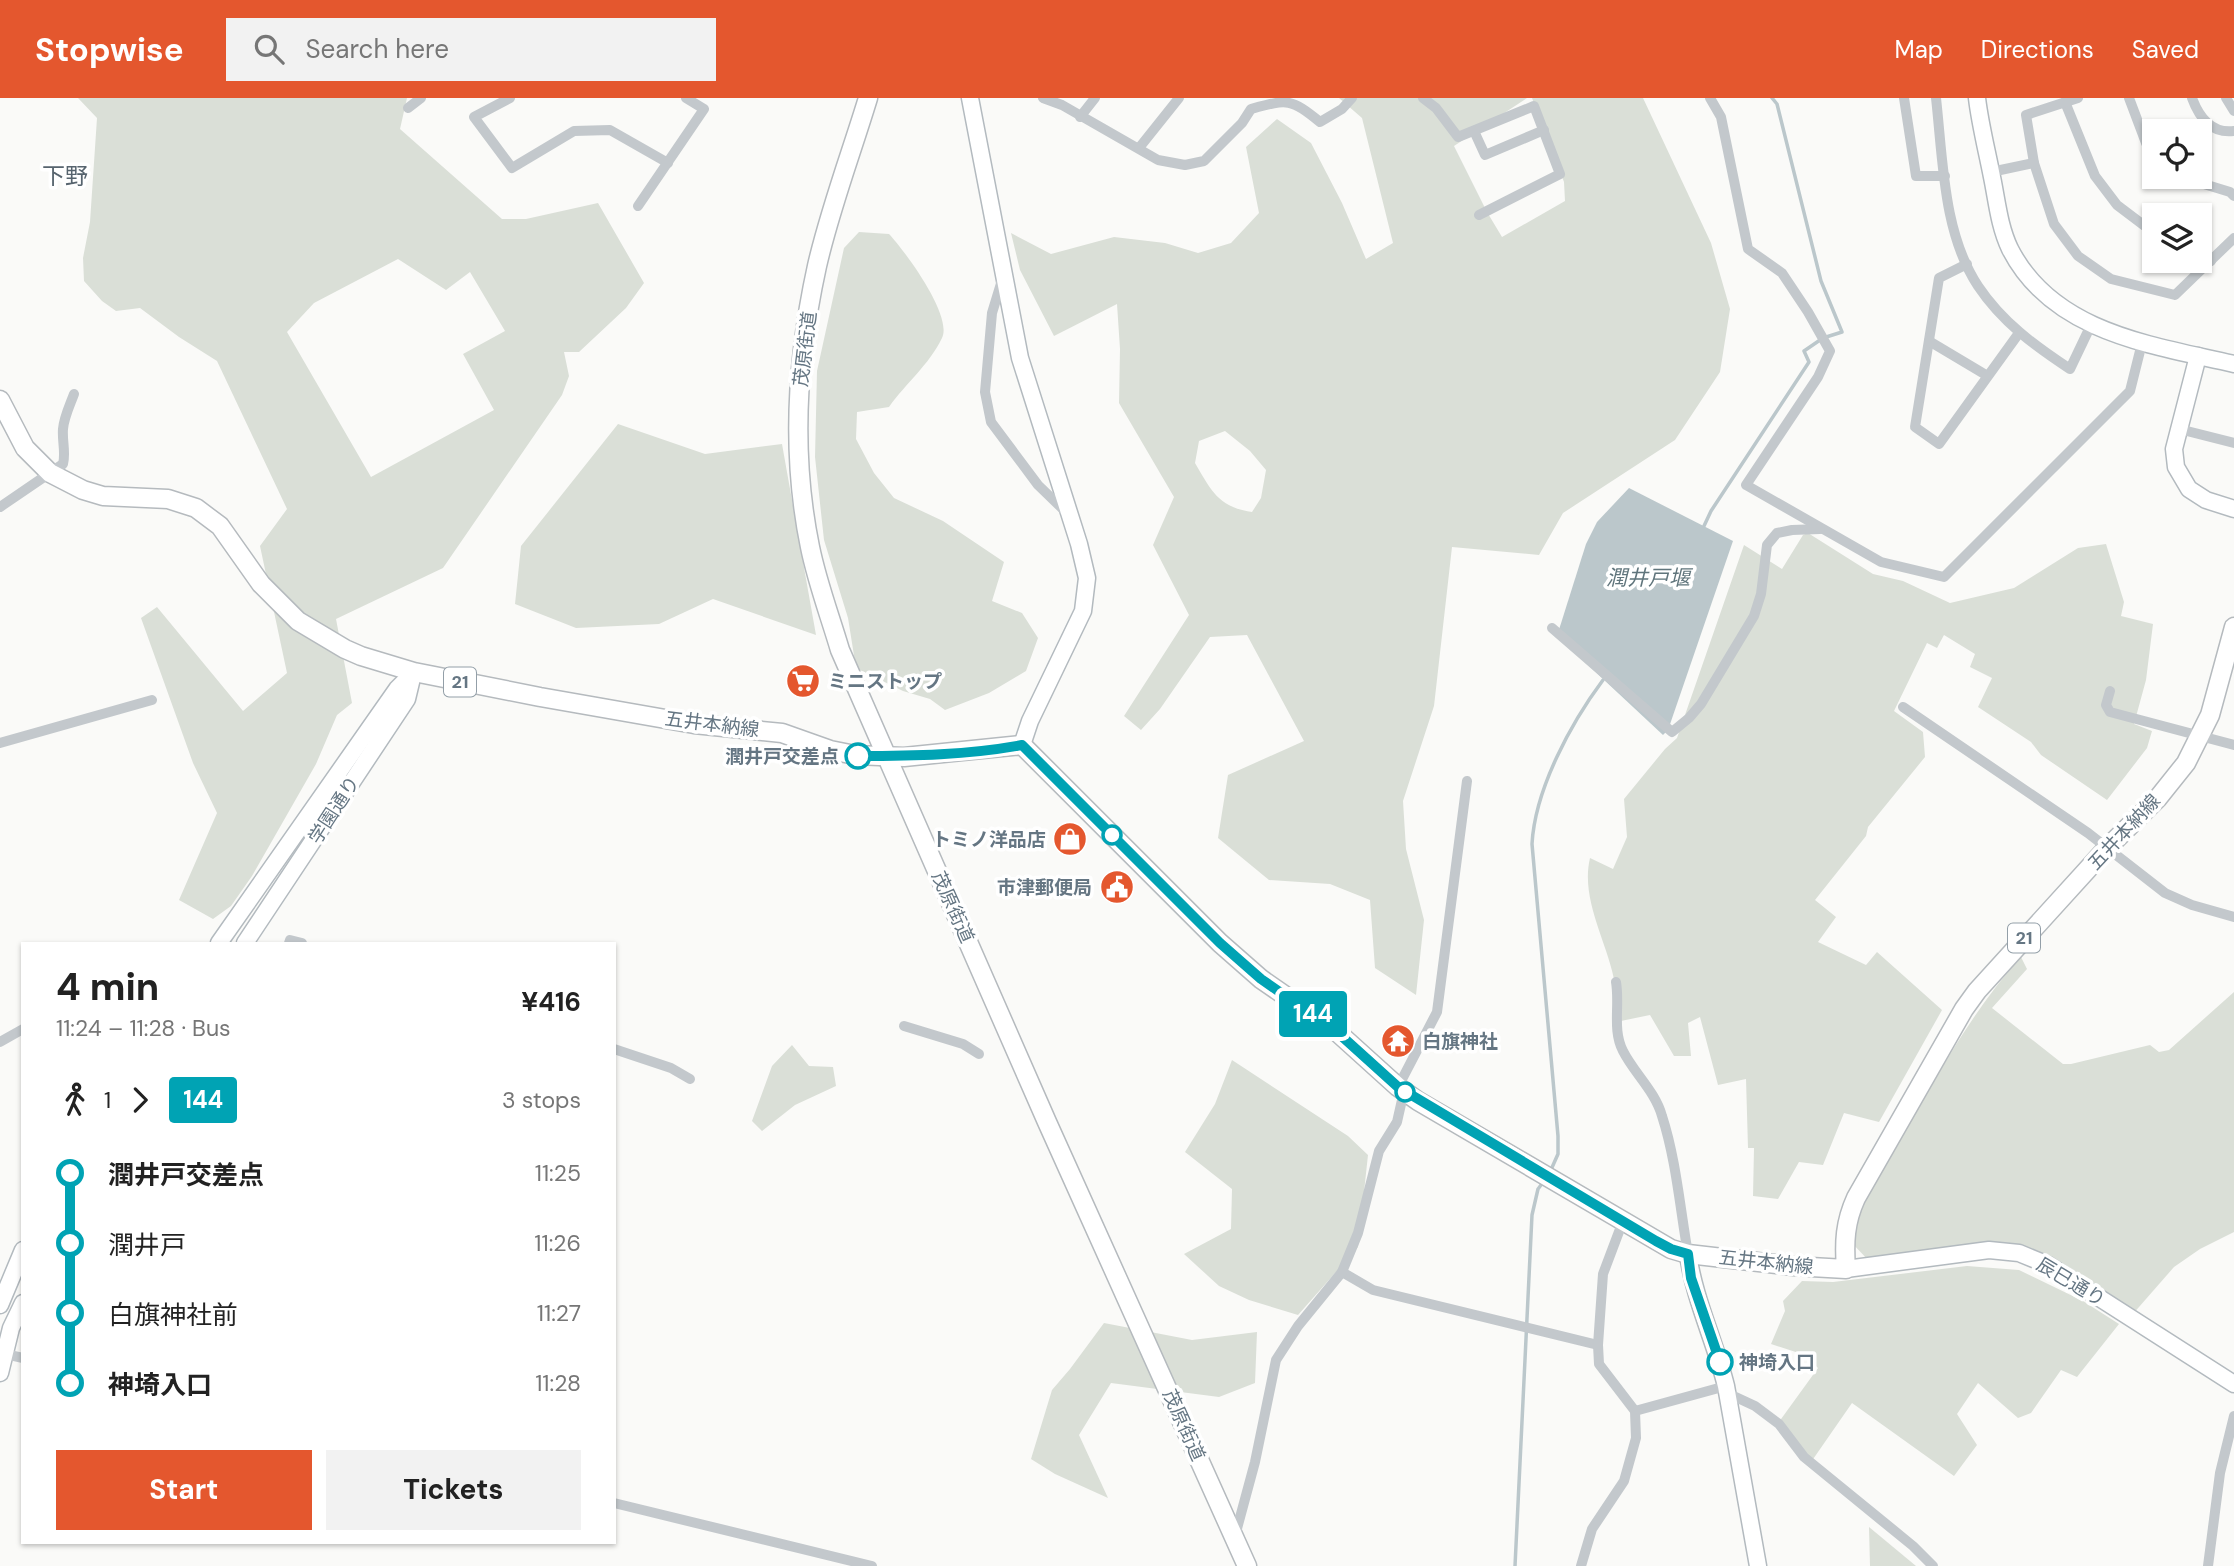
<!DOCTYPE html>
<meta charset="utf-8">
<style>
:root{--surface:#fff;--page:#f2f2f2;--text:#222;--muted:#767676;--accent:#e4572e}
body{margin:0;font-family:"DM Sans","Noto Sans JP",sans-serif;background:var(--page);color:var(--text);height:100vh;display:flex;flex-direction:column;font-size:26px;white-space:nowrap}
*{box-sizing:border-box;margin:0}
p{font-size:23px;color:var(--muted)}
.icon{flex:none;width:38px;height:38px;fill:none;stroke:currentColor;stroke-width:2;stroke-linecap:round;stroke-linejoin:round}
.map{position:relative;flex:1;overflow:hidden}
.details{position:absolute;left:21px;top:844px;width:595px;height:602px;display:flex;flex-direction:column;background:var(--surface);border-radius:0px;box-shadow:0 2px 5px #0004}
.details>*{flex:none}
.badge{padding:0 14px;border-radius:5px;font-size:24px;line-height:46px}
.buttons{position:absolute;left:2142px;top:21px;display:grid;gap:14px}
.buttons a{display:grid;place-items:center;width:70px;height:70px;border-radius:0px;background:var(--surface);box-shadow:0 2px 5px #0004;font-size:35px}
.map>.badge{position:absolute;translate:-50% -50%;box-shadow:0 0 0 4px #fff}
.legs{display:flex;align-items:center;gap:10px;height:77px;padding:0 35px;font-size:23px}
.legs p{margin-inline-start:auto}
.headline{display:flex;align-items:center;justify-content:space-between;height:119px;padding:0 35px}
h1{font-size:38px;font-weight:700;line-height:52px}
.action{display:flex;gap:14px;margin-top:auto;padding:14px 35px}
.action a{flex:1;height:80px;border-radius:0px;background:var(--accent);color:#fff;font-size:28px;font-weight:700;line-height:80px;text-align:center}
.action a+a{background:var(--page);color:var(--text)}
ul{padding:0 35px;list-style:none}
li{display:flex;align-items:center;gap:24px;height:70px;font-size:26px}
li i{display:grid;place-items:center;width:10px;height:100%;margin:0 9px;background:currentColor}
li i::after{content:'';width:18px;height:18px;margin:-9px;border:5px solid;border-radius:50%;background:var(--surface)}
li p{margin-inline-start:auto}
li:first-child i{background:linear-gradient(#0000 50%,currentColor 0)}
li:last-child i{background:linear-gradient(currentColor 50%,#0000 0)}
header{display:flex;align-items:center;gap:42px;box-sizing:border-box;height:98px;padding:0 35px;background:var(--accent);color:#fff}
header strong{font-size:33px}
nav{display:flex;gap:38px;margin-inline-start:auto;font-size:24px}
.search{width:490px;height:63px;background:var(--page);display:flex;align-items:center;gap:18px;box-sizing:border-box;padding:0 24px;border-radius:0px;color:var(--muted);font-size:26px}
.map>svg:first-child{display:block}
</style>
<header>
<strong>Stopwise</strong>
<div class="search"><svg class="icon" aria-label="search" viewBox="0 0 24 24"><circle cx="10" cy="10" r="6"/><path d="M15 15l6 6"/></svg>Search here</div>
<nav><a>Map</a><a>Directions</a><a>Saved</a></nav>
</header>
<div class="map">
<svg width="2234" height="1468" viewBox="0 0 2234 1468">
<rect width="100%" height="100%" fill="#fafaf8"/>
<g fill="#dadfd7" fill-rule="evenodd">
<path d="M78,0h329l-7,31 102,90h24l72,-16 46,80 -18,25 -47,44h-15l5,24 -7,19 -119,173 -107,51 16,84 -15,12 -21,49 -64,112 -21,30 -18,13 -34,-19 38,-87 -24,-50 -52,-145 16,-11 86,104 44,-38 -27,-127 27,-37 -70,-148 -38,-24 -39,-29 -24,3 -14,-10 -18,-20 -1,-23 7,-36 7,-104zM398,161l48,31 24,-18 35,59 -42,23 31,56 -123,67 -84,-145 27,-29z"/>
<path d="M1339,0h188l-73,48 33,66 15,25 63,-36 -1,-19 -32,-84h111l68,145 19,66 -10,63 -45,68 -112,73 -24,42 -87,-8 -18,159 -31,95 3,48 18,71 -8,75 -41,-27 -5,-68 -40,-16 -61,-4 -51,-42 10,-63 76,-34 -57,-106 -37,2 -50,72 -19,21 -17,-14 65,-101 -36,-70 21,-48 -55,-94 1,-54 -3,-45 -63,32 -34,-66 -9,-37 40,21 63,-17 51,6 33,10 33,-10 28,-30 -13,-66 31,-28 34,24 31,60 24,56 27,-16 -31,-125zM1225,333l25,20 16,19 -5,28 -9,14c-34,-5 -41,-22 -57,-49l4,-22z"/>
<path d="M859,134l30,2c16,17 64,82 53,104 -13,27 -36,45 -53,69l-32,5 -1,27 18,34 20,25 49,23 61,41 -12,39 30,12 16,25 -12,33 -37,22 -44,17 -15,-11 -27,-8 -47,-23 -8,-50 -24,-78 -9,-83 2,-86 27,-123z"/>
<path d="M618,326l87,30 77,-10 34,191 -103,-36 -54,25 -83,4 -61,-24 6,-58z"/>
<path d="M1808,435l65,41 30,7 47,22 64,-15 64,-40 28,-4 18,58 -3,14 32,8 -7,56 -12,44 18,7 -5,17 -40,52 -66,-45 -10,-13 -53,-35 14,-29 -22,-11 5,-13 -31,-19 -7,13 -10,-5 -33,68 29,21 2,25 -57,70 -2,9 -51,64 21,17 -18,25 48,23 11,-13 65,58 -63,112 -35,-9 -21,52 -24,-3 -21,37 -25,-3 1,-48h-6l-2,-69 -28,6 -18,-68 -12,6 3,33h-17l-24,-41 -34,7c0,-12 1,-25 -1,-38 -7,-41 -35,-84 -25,-126l23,11 14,-32 -3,-38 41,-50 12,-11 67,-193 38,24 21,-34z"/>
<path d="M2021,859l6,12 -35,39 71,56h8l79,-19 9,7 10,-2 65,-58v240l-34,17 -26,18 -42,48 -94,-60 -168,7 -19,-20c5,-39 32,-73 51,-106 37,-63 70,-125 119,-179z"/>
<path d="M792,947l17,21 24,1 3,19 -41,19 -33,26 -10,-10 20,-55z"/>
<path d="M1232,962l116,76 20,19 -10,92 -60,68 -49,-15 -30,-14 -35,-32 47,-25 1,-40 -47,-37 30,-48z"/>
<path d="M1967,1168l52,4 64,31 36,23 -42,53 -16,-7 -30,43 -13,5 -40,-35 -21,31 20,31 -23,31 -102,-73 -43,62 -33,-39 42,-58 -13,-13 -34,-11 14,-33 -2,-10 19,-20 31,1z"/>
<path d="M1104,1225l88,17 65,-8 -2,51 -36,14 -108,-14 -32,52 29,63 -53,-24 -24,-15 21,-69 18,-21z"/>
<path d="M1869,1429l47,39h-46z"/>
</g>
<path fill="#bbc7cb" d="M1629,390l104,53 -65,189 -5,5 -106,-99 29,-92 11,-22z"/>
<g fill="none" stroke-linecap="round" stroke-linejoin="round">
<g stroke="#bbc7cb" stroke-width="3.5">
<path d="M1704,428l7,-15 98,-149 -5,-11 19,-13 19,-6 -21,-51 -44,-177 -5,-6"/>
<path d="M1550,1074l8,-18v-18l-26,-292c3,-55 39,-121 71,-164"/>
<path d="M1515,1468l17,-351 6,-26 6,-8"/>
</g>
<g stroke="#b3babf" stroke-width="19">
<g id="secondary">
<path d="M970,0l50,260 59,186 8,34 -4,33 -53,110 -8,24"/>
<path d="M1977,0c3,26 10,53 15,79 5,24 7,49 18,72 43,84 142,96 224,115"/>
<path d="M2198,258l-24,93 2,18 13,22 17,11 28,9"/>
<path d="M219,845l178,-254 17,-17"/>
<path d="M245,845l162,-244 6,-25"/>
<path d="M1688,1156c6,45 27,87 38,132l32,180"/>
<path d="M1846,1171l143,-19 30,3 29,12 186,119"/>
<path d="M0,1207l23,-55"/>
<path d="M0,1275l11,-45 12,-25"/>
</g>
</g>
<g stroke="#b5babe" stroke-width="21">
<g id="primary">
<path d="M868,0c-17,56 -38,111 -51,168 -20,91 -26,189 -7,281 7,35 20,69 30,103l207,472 200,444"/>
<path d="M0,302l25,48 25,25 33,17 20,6 65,3 28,9 24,18 41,58 37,37 47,28 16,7 53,16 126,25 154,27 88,9 48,17 25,5 49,2 118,-12 198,198 41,36 75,52 62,56 20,14 253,148 17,5 105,12 53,3c-2,-27 -1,-47 10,-71l108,-189 13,-18 130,-143 51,-50 28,-35 24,-48 24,-88"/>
</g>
</g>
<g stroke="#c3c8cc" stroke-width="10">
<path d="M510,0l-36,19 38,51 62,-37 36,-1 58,33"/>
<path d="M1043,0l19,7 96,55 27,5 19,-4 38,-38 9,-14c37,-10 39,-11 69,13l22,-13 10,-11"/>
<path d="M1423,0l13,10 22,29 76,-31 26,68 -81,41"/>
<path d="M1710,0l11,19 27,132 34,24 26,39 22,39 -12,26 -72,108 135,77 63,15 186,-186 12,-48"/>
<path d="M1904,0l12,78h29"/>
<path d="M1936,0c7,62 7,135 42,188 24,36 57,60 92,83l21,-44"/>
<path d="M2129,0l17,45 8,10"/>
<path d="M2192,0c7,19 19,36 42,33"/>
<path d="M2226,0l8,13"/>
<path d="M2065,4l30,74 22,29 37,28"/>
<path d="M408,10l13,-10"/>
<path d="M1080,19l15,-19"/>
<path d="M1474,33l11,24 59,-25"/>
<path d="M1139,50l40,-50"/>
<path d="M2034,65l-8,-48 52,-17"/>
<path d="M1991,74l43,-9 20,61 24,32 33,23 64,16 59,-57"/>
<path d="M2181,79l49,15 4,4"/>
<path d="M638,108l66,-97 -18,-11"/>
<path d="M2200,149l11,14"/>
<path d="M1967,166l-28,14 -24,149 24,17 80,-111"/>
<path d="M1003,179l-11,36 -7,79 6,30 47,63 29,28"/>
<path d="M1929,243l57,34"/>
<path d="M2179,331l55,14"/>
<path d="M0,409l63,-43c3,-11 -1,-23 0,-35 1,-12 7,-24 11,-35"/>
<path d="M1552,530l120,104 17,-14 12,-14 53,-88 7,-22 6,-49 10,-12 15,-3 28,-1"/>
<path d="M2110,593l-4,14 4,7 124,33"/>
<path d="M1903,609l185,126 77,60 27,12 42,12"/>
<path d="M0,645l152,-43"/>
<path d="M289,845l1,-3 12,3"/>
<path d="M1616,884c4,23 -4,48 7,69 11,22 32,40 39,65 14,43 18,92 26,138"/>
<path d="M904,928l59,18 16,10"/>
<path d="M0,944l23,-13"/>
<path d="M614,951l57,19 19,11"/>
<path d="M1398,989l39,-75 30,-231"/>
<path d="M1342,1174l31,18 225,55"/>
<path d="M0,1255l23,5"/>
<path d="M1727,1295l28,13 24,18 25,33 109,89 20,20"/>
<path d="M1635,1313l91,-25"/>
<path d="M614,1405l258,63"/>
<path d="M1235,1438l20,-74 21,-102 22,-34 44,-54 16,-39 21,-82 18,-29 7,-31"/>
<path d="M1581,1468l11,-37 32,-48 12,-43 -1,-27 -36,-47 -1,-19 5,-71 20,-53"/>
<path d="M2208,1468l12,-93 14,-57"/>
</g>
<use href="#secondary" stroke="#fff" stroke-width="16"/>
<use href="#primary" stroke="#fff" stroke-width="18"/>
</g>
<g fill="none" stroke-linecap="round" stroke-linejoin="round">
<g stroke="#fff" stroke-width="16">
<path id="line-1" d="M858,658c55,0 110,-1 164,-11l198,198 41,36 75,52 62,56 258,154 15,8 17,5 3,24 29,84"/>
</g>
<use href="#line-1" stroke="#00a3b4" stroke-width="10"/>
</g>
<defs>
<g id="supermarket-disc" transform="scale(1.75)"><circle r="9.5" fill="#e4572e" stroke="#fff"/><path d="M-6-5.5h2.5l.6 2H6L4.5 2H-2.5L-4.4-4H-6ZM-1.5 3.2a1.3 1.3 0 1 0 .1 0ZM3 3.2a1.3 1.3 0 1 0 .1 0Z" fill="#fff"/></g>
<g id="shop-disc" transform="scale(1.75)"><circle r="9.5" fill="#e4572e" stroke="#fff"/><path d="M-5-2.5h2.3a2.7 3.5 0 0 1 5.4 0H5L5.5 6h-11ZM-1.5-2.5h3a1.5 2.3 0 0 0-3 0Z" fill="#fff"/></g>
<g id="civic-disc" transform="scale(1.75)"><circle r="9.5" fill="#e4572e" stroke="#fff"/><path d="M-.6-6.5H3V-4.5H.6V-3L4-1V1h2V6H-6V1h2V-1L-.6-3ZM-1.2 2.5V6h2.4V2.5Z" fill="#fff"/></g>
<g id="temple-disc" transform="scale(1.75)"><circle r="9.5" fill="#e4572e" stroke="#fff"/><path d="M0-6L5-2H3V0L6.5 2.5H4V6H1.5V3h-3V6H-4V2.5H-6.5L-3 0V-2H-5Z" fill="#fff"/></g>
</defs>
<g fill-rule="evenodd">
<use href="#supermarket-disc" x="803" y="583"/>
<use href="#shop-disc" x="1070" y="741"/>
<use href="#civic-disc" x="1117" y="789"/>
<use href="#temple-disc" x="1398" y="943"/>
</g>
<g fill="#fff" stroke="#00a3b4" stroke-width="3.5">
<circle cx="858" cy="658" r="12"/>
<circle cx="1112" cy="737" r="9"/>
<circle cx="1405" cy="994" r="9"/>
<circle cx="1720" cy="1264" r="12"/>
</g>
<g text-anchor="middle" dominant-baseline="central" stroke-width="7" stroke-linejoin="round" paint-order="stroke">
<g fill="#fff" stroke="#939fa8" stroke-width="2">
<rect x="444" y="569.5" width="32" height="29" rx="5"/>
<rect x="2008" y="825.5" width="32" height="29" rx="5"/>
</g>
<g font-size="18" font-weight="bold" fill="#657683">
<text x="460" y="584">21</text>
<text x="2024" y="840">21</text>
</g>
<g font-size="19" fill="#657683" stroke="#fff">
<text transform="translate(805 251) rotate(-83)">茂原街道</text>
<text transform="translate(712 626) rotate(7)">五井本納線</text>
<text transform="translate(334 712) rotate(-57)">学園通り</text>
<text transform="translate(2124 734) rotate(-47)">五井本納線</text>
<text transform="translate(953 809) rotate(66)">茂原街道</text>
<text transform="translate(1766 1164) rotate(6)">五井本納線</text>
<text transform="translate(2071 1184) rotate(31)">辰巳通り</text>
<text transform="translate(1184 1327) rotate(66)">茂原街道</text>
</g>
<g font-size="19" font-weight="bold" fill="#657683" stroke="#fff" text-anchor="start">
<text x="828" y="583">ミニストップ</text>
<text x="1046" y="741" text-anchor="end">トミノ洋品店</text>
<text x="1092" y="789" text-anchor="end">市津郵便局</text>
<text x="1422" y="943">白旗神社</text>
</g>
<g font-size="19" font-weight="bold" fill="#657683" stroke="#fff" text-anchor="end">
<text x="839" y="658">潤井戸交差点</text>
<text x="1739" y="1264" text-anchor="start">神埼入口</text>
</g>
<g font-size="21" font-style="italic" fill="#60757c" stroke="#fff">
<text x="1648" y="480">潤井戸堰</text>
</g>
<g font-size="23" fill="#57646e" stroke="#fff">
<text x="65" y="78">下野</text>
</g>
</g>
</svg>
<div class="buttons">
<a><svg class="icon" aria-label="locate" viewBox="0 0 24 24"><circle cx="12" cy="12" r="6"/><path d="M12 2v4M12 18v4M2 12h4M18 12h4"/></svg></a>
<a><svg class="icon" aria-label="layers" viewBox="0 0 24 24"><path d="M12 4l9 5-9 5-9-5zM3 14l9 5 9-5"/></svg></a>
</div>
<b class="badge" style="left:1313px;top:916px;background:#00a3b4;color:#fff">144</b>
<section class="details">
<div class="headline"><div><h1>4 min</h1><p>11:24 – 11:28 · Bus</p></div><b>¥416</b></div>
<div class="legs"><svg class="icon" aria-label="walk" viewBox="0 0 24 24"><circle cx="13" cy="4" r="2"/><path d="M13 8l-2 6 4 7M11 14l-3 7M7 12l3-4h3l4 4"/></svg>1<svg class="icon" aria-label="forward" viewBox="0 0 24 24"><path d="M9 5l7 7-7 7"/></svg><b class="badge" style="background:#00a3b4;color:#fff">144</b><p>3 stops</p></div>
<ul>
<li><i style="color:#00a3b4"></i><b>潤井戸交差点</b><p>11:25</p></li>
<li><i style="color:#00a3b4"></i><span>潤井戸</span><p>11:26</p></li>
<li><i style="color:#00a3b4"></i><span>白旗神社前</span><p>11:27</p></li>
<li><i style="color:#00a3b4"></i><b>神埼入口</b><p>11:28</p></li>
</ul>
<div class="action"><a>Start</a><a>Tickets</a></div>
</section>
</div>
